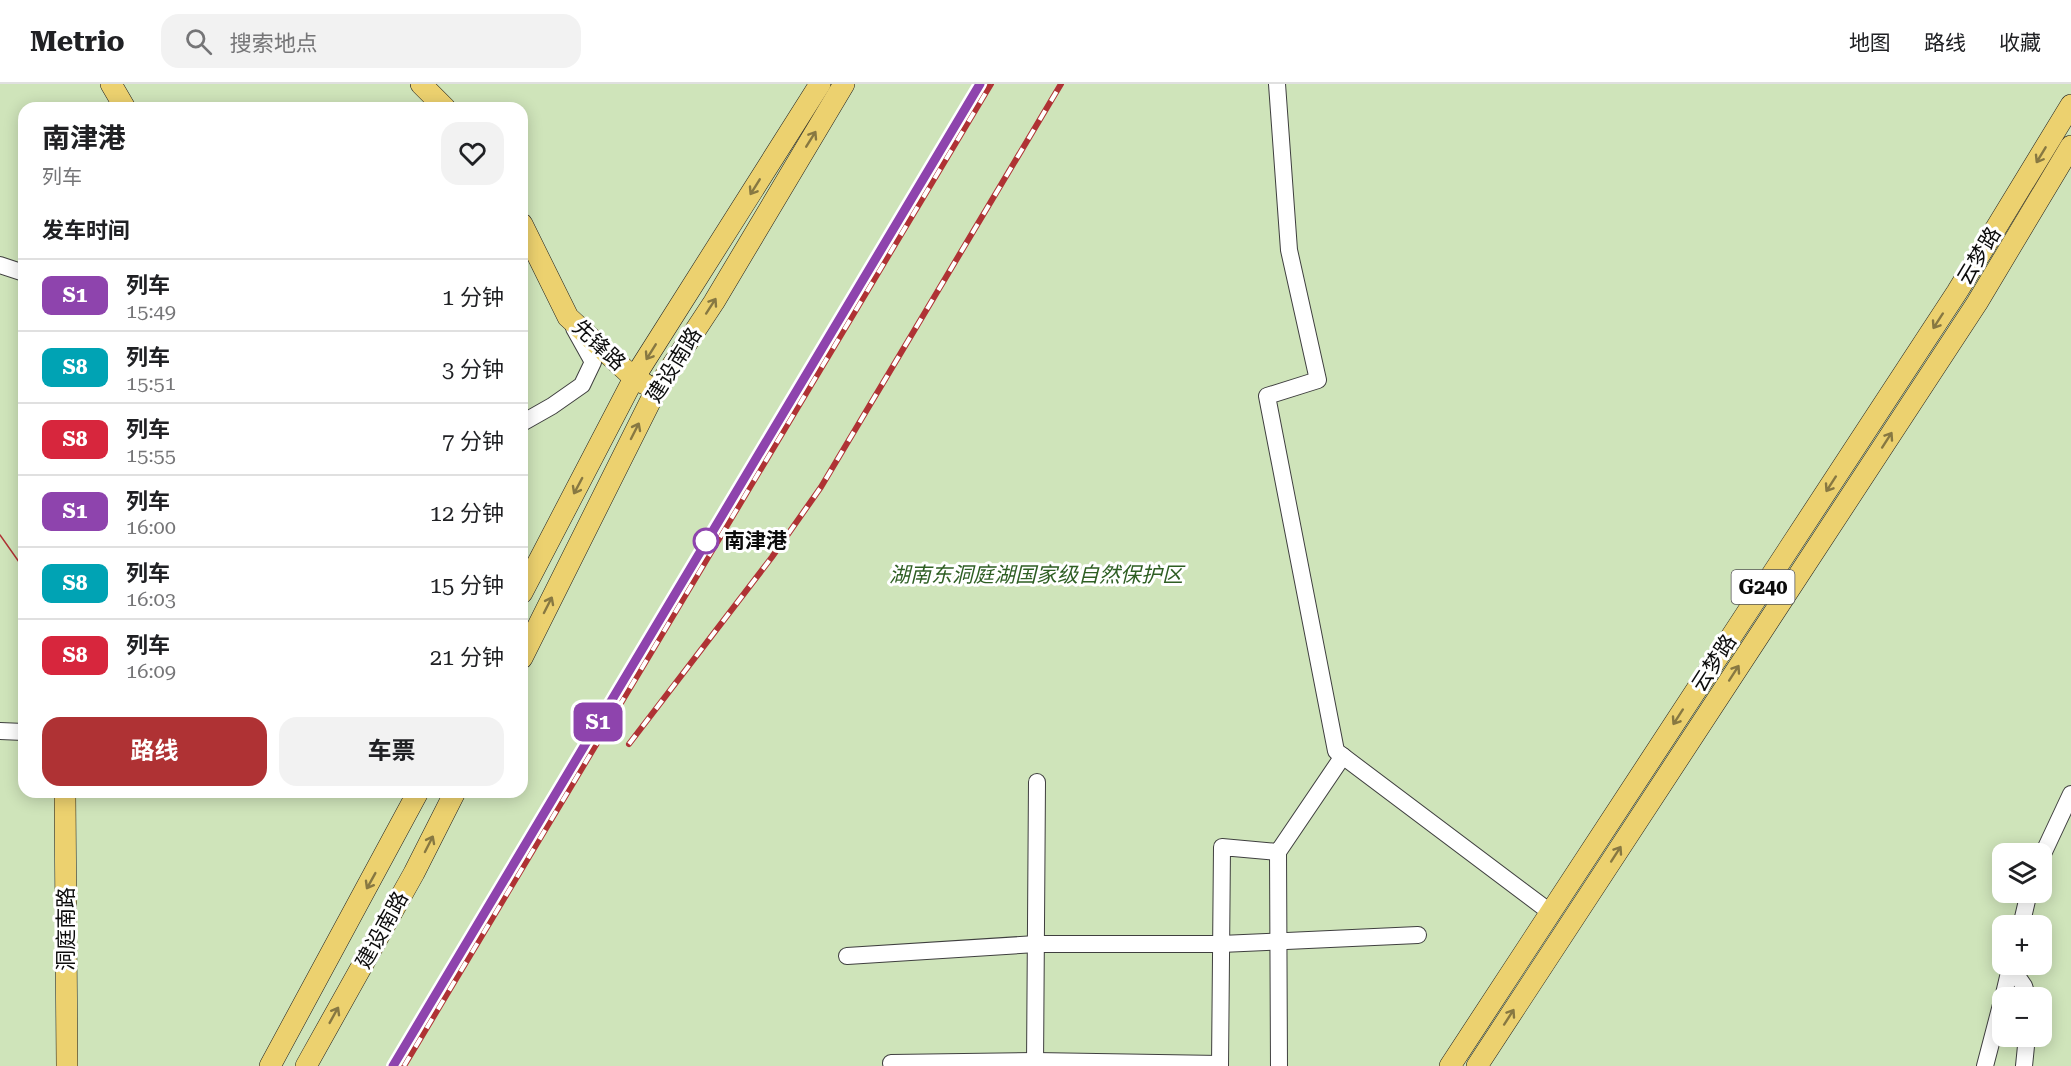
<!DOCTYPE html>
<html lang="zh">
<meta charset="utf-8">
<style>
:root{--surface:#fff;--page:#f2f2f2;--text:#202124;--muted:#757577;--line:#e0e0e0;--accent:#af3234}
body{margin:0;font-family:"Roboto Serif","Noto Sans SC",serif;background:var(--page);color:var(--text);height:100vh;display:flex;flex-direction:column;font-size:22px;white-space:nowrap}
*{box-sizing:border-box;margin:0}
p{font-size:20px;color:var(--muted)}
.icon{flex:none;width:33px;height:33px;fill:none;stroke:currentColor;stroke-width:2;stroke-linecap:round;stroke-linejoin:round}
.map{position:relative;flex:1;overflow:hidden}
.details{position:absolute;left:18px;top:18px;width:510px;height:696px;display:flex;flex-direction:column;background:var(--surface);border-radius:18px;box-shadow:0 3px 15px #0003}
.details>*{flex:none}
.badge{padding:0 12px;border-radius:9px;font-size:21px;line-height:39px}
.buttons{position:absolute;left:1992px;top:759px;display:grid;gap:12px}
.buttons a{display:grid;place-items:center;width:60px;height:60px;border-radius:12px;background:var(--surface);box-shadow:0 3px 15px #0003;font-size:30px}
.map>.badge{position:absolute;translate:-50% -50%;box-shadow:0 0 0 3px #fff}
h2{padding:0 24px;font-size:22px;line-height:54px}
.round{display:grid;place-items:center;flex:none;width:63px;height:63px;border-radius:18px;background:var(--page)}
.summary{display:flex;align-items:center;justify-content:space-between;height:102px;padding:0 24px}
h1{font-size:28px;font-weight:700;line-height:45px}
.cta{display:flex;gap:12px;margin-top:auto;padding:12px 24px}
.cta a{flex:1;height:69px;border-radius:18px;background:var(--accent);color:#fff;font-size:24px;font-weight:700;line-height:69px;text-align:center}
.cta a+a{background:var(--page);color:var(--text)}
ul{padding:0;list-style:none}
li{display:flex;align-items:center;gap:18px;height:72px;padding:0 24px;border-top:2px solid var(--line)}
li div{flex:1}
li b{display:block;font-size:22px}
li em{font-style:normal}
li .badge{min-width:66px;font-weight:700;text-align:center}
header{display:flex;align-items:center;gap:36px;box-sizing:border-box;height:84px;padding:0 30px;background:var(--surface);border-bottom:2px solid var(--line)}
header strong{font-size:28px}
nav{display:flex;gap:33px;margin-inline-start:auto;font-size:21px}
.search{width:420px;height:54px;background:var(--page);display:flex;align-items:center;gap:15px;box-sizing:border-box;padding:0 21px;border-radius:18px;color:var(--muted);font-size:22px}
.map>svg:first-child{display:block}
</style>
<header>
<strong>Metrio</strong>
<div class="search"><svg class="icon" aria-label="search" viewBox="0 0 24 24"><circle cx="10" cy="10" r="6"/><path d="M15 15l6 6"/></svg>搜索地点</div>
<nav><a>地图</a><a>路线</a><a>收藏</a></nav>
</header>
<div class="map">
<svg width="2071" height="982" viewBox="0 0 2071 982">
<rect width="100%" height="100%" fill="#fdfbee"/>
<path fill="#cfe4ba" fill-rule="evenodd" d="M0,0h2071v982h-2071zM24,24h498v684h-498zM2002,770h40v38h-40zM2002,842h40v38h-40zM2002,914h40v38h-40z"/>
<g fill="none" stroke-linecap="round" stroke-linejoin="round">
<g stroke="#3f3f3f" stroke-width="18">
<g id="minor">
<path d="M1277,0l12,166 29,130 -51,16 69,355 214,161"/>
<path d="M0,181l24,8"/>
<path d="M522,339l30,-17 30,-21 11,-23 -19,-34"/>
<path d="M0,647l24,1"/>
<path d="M1278,768l1,214"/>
<path d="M2042,772l29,-62"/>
<path d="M2021,842l8,-34"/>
<path d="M847,872l189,-12h185l197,-9"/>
<path d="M2011,883l13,19 4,12"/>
<path d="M2003,914l8,-34"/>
<path d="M891,979l144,-2 185,3"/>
<path d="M1035,982l2,-284"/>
<path d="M1220,982l2,-219 56,5 65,-96"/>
<path d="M1985,982l17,-65"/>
<path d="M2024,982l3,-30"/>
</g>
</g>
<g stroke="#1d1d1d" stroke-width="22">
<g id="major">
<path d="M111,0l14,24"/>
<path d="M421,0l24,24"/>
<path d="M522,140l46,93 66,61 11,6"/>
<path d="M522,509l112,-215 186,-294"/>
<path d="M522,574l134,-268 58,-88 130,-218"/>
<path d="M65,708l2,274"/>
<path d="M270,982l148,-274"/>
<path d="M306,982l108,-193 41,-81"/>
<path d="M1450,982l507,-774 114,-187"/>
<path d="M1477,982l500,-763 94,-157"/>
</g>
</g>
<use href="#minor" stroke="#fff" stroke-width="16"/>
<use href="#major" stroke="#ecd16f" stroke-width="21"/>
<path stroke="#af3234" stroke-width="1.5" d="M0,451l24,34"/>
<g stroke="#af3234" stroke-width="6">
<g id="rail">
<path d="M629,660l143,-187 49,-70 240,-403"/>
<path d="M393,982l587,-982"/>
<path d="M404,982l587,-982"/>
</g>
</g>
<use href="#rail" stroke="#fff" stroke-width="4" stroke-dasharray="11" stroke-linecap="butt"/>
</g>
<defs><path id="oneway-shaft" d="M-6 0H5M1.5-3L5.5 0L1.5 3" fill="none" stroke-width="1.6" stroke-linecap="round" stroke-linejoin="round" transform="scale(1.5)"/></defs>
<g stroke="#877842">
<use href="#oneway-shaft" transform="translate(811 55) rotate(-58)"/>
<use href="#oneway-shaft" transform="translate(2041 71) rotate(121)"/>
<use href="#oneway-shaft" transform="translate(755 103) rotate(122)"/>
<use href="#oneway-shaft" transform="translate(711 222) rotate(-57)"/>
<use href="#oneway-shaft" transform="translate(1938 237) rotate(123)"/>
<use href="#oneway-shaft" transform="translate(651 268) rotate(122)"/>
<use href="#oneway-shaft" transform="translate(635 347) rotate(-63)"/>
<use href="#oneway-shaft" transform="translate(1887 356) rotate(-57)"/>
<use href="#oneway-shaft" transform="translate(1831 400) rotate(123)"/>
<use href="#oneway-shaft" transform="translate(578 402) rotate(118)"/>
<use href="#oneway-shaft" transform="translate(548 521) rotate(-63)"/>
<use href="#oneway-shaft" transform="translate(1734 589) rotate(-57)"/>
<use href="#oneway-shaft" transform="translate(1678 633) rotate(123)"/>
<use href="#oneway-shaft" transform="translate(429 760) rotate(-63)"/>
<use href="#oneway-shaft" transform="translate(1616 770) rotate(-57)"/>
<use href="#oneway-shaft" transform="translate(371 797) rotate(119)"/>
<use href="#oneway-shaft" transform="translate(334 931) rotate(-61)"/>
<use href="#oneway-shaft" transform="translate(1509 933) rotate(-57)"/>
</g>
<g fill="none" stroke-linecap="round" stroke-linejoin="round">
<g stroke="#fff" stroke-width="14">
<path id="line" d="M393,982l587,-982"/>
</g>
<use href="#line" stroke="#8e44ad" stroke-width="9"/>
</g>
<circle fill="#fff" stroke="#8e44ad" stroke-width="3" cx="706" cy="457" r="12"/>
<g text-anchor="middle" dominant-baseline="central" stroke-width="6" stroke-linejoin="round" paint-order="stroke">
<rect fill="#fff" stroke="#555" stroke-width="1.5" x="1731.5" y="486" width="63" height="34" rx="4.5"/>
<g font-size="20" font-weight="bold" fill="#0c0c0c">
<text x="1763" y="503">G240</text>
</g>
<g font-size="21" fill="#0c0c0c" stroke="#fff">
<text transform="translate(1979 172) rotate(-59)">云梦路</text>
<text transform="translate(599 261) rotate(43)">先锋路</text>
<text transform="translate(674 281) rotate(-58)">建设南路</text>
<text transform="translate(1714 579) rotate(-57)">云梦路</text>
<text transform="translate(66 845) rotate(-90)">洞庭南路</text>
<text transform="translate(382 846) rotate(-61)">建设南路</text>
</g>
<g font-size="21" font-weight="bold" fill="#0c0c0c" stroke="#fff" text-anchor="start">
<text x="724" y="457">南津港</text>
</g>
<g font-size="21" font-style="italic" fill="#2e5e23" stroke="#fff">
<text x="1036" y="491">湖南东洞庭湖国家级自然保护区</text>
</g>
</g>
</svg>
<div class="buttons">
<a><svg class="icon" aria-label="layers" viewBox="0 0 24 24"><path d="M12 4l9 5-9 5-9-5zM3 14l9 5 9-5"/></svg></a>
<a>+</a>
<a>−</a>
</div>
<b class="badge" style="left:598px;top:638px;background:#8e44ad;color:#fff">S1</b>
<section class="details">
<div class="summary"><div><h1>南津港</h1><p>列车</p></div><a class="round"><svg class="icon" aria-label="heart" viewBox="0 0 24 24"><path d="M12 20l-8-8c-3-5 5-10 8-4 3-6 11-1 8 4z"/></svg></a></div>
<h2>发车时间</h2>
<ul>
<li><span class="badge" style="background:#8e44ad;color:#fff">S1</span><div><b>列车</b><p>15:49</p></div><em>1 分钟</em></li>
<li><span class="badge" style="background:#00a3b4;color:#fff">S8</span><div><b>列车</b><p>15:51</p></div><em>3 分钟</em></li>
<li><span class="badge" style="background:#d7263d;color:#fff">S8</span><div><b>列车</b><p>15:55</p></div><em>7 分钟</em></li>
<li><span class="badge" style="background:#8e44ad;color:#fff">S1</span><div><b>列车</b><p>16:00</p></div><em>12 分钟</em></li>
<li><span class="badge" style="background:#00a3b4;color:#fff">S8</span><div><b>列车</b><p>16:03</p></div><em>15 分钟</em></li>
<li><span class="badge" style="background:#d7263d;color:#fff">S8</span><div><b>列车</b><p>16:09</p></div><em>21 分钟</em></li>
</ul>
<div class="cta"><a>路线</a><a>车票</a></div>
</section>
</div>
